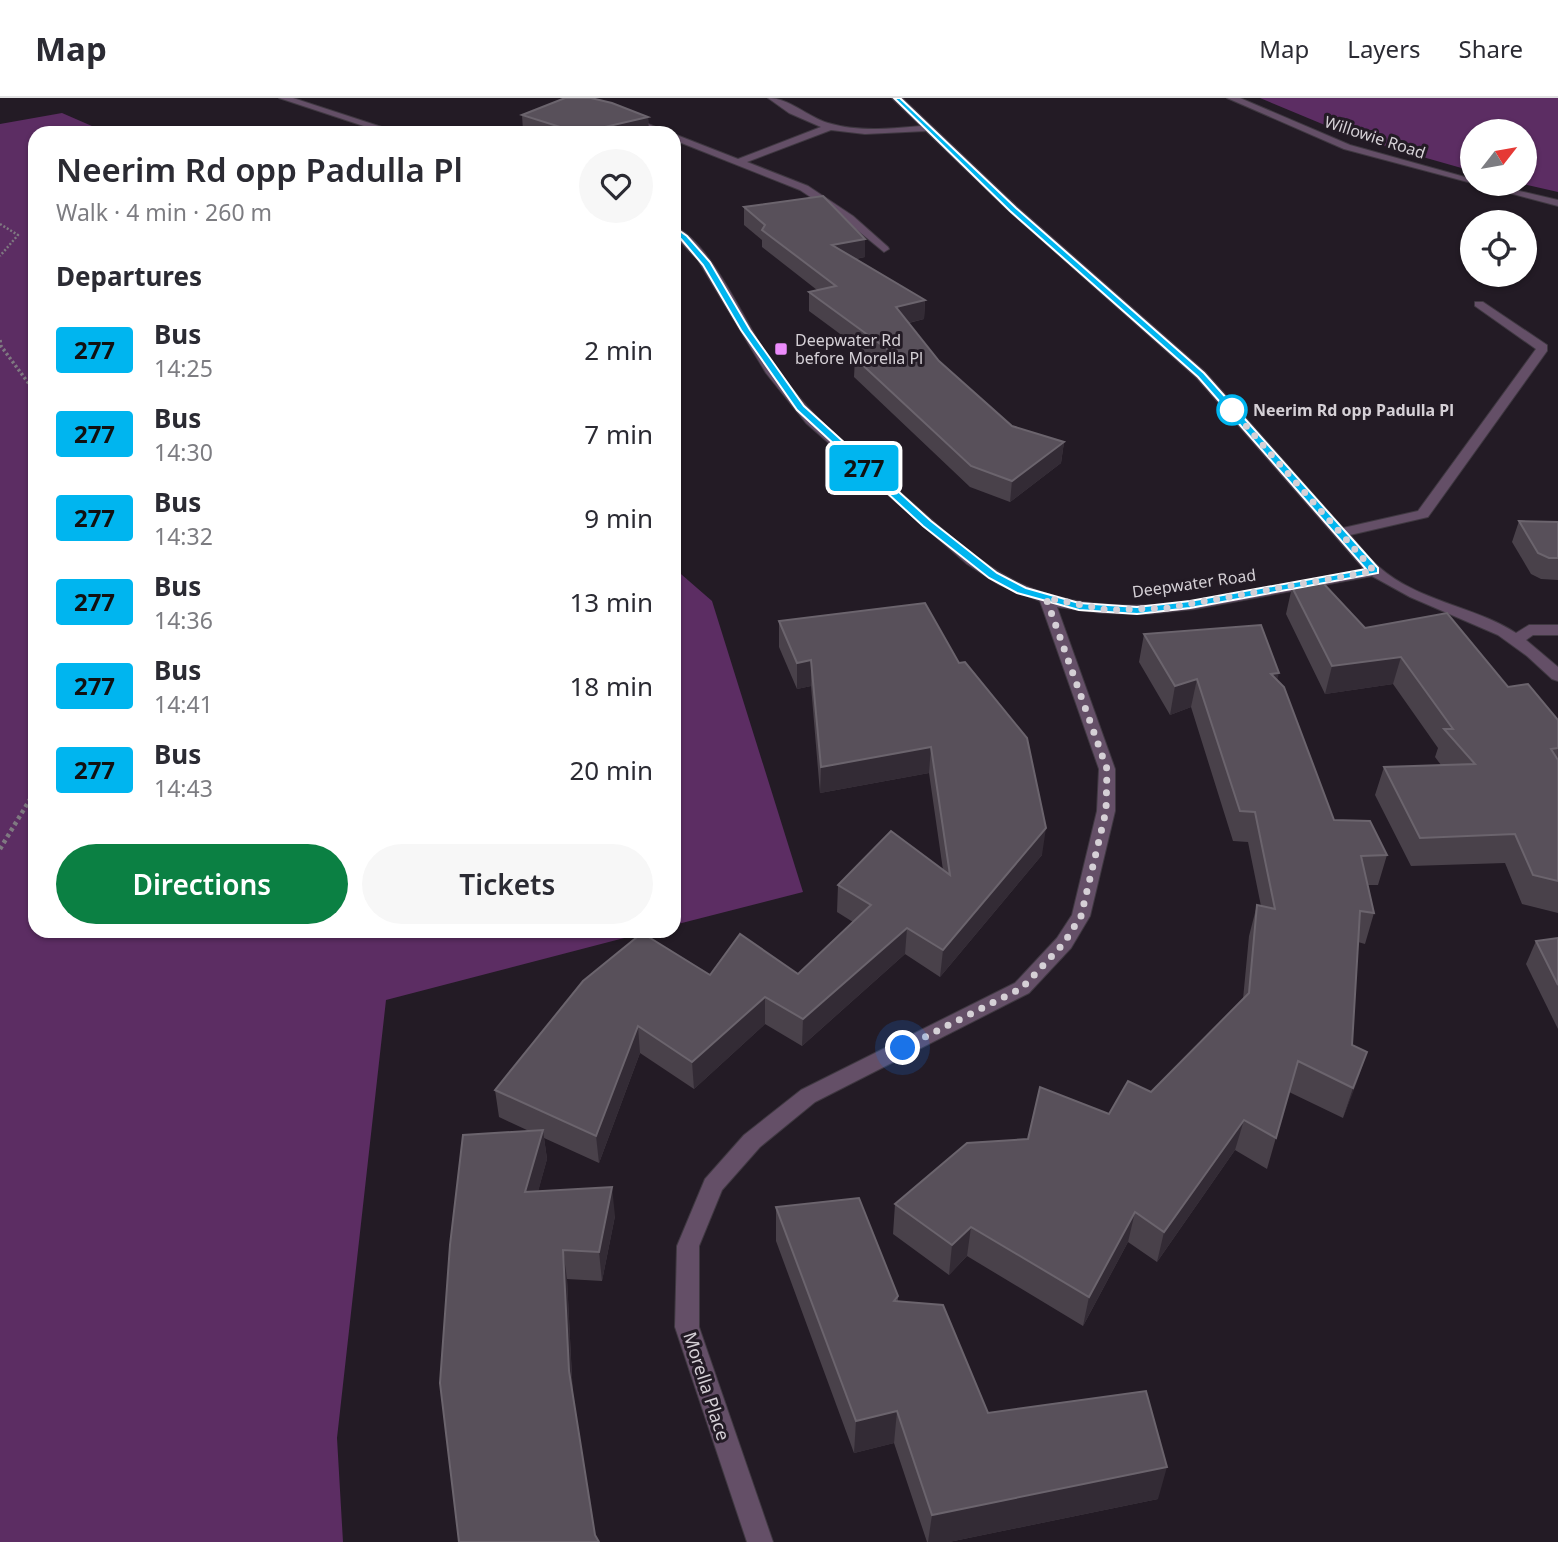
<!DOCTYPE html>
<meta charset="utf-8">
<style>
:root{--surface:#fff;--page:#f7f7f7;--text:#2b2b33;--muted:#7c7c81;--line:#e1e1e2;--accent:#0b8043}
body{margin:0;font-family:"Noto Sans",sans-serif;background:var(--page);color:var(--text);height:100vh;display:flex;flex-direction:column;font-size:26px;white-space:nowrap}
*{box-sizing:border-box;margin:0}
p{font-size:23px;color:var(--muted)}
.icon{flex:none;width:38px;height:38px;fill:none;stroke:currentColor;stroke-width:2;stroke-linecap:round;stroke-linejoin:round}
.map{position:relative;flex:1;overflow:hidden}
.drawer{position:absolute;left:28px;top:28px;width:653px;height:812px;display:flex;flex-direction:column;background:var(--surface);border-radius:21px;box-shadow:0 2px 5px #0004}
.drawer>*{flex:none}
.badge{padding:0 14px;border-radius:5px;font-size:24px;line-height:46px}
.needle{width:46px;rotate:59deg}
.tools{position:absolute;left:1460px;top:21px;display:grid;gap:14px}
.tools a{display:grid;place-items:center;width:77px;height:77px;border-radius:50%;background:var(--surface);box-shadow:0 2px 5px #0004;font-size:35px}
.you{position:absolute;width:35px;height:35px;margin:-18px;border:5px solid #fff;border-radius:50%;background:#1a73e8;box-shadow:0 0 0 10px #1a73e833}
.map>.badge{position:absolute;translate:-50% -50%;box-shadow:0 0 0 4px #fff}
h2{padding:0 28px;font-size:26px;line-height:63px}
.round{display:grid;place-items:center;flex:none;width:74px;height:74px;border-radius:37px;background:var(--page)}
.head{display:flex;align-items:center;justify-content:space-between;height:119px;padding:0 28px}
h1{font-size:33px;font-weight:600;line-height:52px}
.cta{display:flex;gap:14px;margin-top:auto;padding:14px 28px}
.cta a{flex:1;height:80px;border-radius:42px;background:var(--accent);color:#fff;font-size:28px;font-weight:600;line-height:80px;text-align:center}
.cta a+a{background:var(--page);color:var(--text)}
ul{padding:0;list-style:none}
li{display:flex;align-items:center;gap:21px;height:84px;padding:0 28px}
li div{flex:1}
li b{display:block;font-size:26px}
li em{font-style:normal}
li .badge{min-width:77px;font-weight:700;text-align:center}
header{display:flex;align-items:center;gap:42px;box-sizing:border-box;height:98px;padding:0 35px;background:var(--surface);border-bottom:2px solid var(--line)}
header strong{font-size:33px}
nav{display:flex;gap:38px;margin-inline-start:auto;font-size:24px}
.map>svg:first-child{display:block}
</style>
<header>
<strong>Map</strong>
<nav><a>Map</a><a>Layers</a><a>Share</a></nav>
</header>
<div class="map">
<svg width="1558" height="1444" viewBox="0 0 1558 1444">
<rect width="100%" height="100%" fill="#231b25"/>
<g fill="#5c2d63">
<path d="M1260,0h298v94l-35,-8 1,-53h-52v40l-116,-33z"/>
<path d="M62,15l46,20h-73v798h616l-265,69 -49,438 6,104h-343v-1418z"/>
<path d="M674,470l38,33 91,291 -129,33z"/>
</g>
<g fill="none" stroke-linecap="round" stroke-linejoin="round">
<g stroke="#3f3841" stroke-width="2">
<g id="minor">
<path d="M279,0h14l107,35h-15z"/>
<path d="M768,0c21,0 40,19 60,25 30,9 62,6 93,3l-29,-28h10l115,109 188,165 138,156 75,-17 118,-162 -61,-43v-4h8l64,43v6l-119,166 -78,18c9,10 18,23 29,32 38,34 95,39 137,66l13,-8h29v10h-25l-7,5 32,27v14l-6,-2 -25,-23 -29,-21 -88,-38 -38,-21 -177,33 -47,5 -46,-1 -45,-6 58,162v42l-25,105 -19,32 -42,45 -214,109 -55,45 -38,43 -23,56v81l74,215h-26l-72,-215 2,-81 28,-67 39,-44 57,-45 214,-107 42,-45 15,-23 25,-104 2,-42 -59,-168 -42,-17 -31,-20 -161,-141 -40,-50 -68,-113 -24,-25v-8c33,11 70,92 89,122 39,61 85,99 139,145 35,30 68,63 109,85 104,55 244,11 353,-10l-167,-191 -188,-167 -83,-80 -61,3 -34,-4 -84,32 61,24 45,30 35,31 1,2 -5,3 -39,-32 -45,-30 -126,-50v-6l64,25 83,-32 -32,-14z"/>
<path d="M1227,0h13l110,47 122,34v5h18l68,16v6l-214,-57z"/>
<path d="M627,18l39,15 2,2h-13l-31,-12 -2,-2z"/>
</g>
</g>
<path stroke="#7f7981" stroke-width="2.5" stroke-dasharray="2 2" stroke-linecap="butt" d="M0,126l18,11 -18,21"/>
<path stroke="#7f7981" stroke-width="3.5" stroke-dasharray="2.5 2.5" stroke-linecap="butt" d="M0,242l1,6 34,46"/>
<path stroke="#7f7981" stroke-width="4.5" stroke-dasharray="3.5 3.5" stroke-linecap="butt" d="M0,751l35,-58"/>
<use href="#minor" fill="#644f67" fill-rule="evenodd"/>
</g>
<g fill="#49414a">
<path d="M522,17l126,2 1,16h-120l-6,-2z"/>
<path d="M744,109l121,32v18l-9,2 69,41 -1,19 -15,4 30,38 73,65 52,16 -3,21 -51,39 -40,-15 -116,-110 1,-19 15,-2 -61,-45v-19l8,-2 -55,-43v-7l-18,-15z"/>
<path d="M1519,423l39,1v58l-17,-1 -10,-5 -19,-32z"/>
<path d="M1292,489l73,41 143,59 50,33v193l-36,-9 -17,-41 -94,3 -36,-71 9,-28 57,-2 -6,-8 3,-9 -45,-64 -68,10 -39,-80z"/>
<path d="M925,505l117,252 -102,122 -35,-23 -103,92 -37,-22 -71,65 -54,-36 -41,110 -55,-25 3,21 -9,32 77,25 -13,65 -35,-2 6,118 -114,145 70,-411 -30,-14 -4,-27 215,-115 88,-1 55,-52 -16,-10 1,-27 105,-15 -14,-97 -109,20 -9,-107 -14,3 -18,-42v-26z"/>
<path d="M1144,536l133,46 57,140 53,35 -9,30h-10l6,28 -9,31 -7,-2 -6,103 15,7 -24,66 -54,-26 -22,77 -32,-19 -78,112 -29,-20 -45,84 -116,-70 -18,19 -56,-41 2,-30 133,-65 81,-25 42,-22 92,-93 6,-63 8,-31 4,1 -13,-64 -15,-1 -42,-134 -21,8 -31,-53z"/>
<path d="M1558,840v91l-32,-65 10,-23z"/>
<path d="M776,1109l122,89v5l90,112 170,86 -209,43h-22l-33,-99 -40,10 -78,-212z"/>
</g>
<g fill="#332b35">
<path d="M648,19l1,16h-70z"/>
<path d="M865,141v18l-34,6 1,-18z"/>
<path d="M925,202l-1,19 -29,7 1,-19z"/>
<path d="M1064,344l-3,21 -51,39 2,-21z"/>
<path d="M1401,559l-8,27 -68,10 7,-28z"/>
<path d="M811,562v26l-14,3v-26z"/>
<path d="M1279,575l-7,28 -1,-27z"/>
<path d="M1197,581l-6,28 -21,8 5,-29z"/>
<path d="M931,649l-2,26 -109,20 1,-26z"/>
<path d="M1046,730l-4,27 -102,122 3,-27z"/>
<path d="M907,830l-2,26 -103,92 1,-27z"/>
<path d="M765,899v27l-71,65 -2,-27z"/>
<path d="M638,928l2,27 -41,110 -3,-27z"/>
<path d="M1367,954l-10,30 -14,36 10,-30z"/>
<path d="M1244,1022l-9,30 -78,112 7,-30z"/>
<path d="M543,1032l4,29 -17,62 -5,-29z"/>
<path d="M612,1089l3,29 -13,65 -3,-29z"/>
<path d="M1135,1114l-7,30 -45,84 6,-29z"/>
<path d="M971,1129l-4,29 -18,19 3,-30z"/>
<path d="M563,1152l4,29 6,121 -4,-29z"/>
<path d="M897,1313l-3,32 -40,10 2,-32z"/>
<path d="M1167,1369l-9,32 -209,43h-21l4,-27z"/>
</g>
<g fill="#58505a" stroke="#6b646d" stroke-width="2">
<path d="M565,0h26l21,5 36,14 -69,16 -57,-18z"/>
<path d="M823,98l42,43 -33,6 93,55 -29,7 43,54 73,65 52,16 -52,39 -41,-15 -116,-108 39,-4 -85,-62 27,-6 -74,-56 3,-5 -21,-18z"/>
<path d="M1519,423l39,1v36h-9l-11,-5z"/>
<path d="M1323,485l42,45 82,-15 61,74 20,-3 30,36v28l-7,1 7,11v121l-25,-6 -18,-41 -95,4 -36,-71 91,-3 -31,-35h9l-52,-72 -69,9 -40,-79z"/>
<path d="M925,505l34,60 6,-1 62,76 19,90 -103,122 -36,-22 -104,91 -38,-22 -73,65 -54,-36 -42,110 -101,-46 88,-109 59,-48 68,42 30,-41 58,40 73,-69 -33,-20 53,-54 59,44 -19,-128 -110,20 -10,-107 -14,3 -18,-42z"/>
<path d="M1261,527l18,48 -8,1 13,13 50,133 36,1 17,34 -26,1 13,57 -14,-2 -8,134 15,7 -14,36 -55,-27 -22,77 -32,-18 -80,112 -29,-20 -46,85 -118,-70 -19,18 -57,-41 72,-61 61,-4 12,-52 69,27 19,-33 23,11 98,-99 8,-88 18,4 -20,-97 -15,-1 -43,-132 -22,7 -31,-52z"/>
<path d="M1558,840v47l-22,-44z"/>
<path d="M543,1032l-18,62 87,-5 -13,65 -36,-2 6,121 26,164 4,7h-140l-19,-159 10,-138 13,-110z"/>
<path d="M859,1100l39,98 -4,5 49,4 45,108 158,-22 21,76 -235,48 -35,-104 -41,10 -80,-214z"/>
</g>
<path fill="#00b5ef" stroke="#fff" stroke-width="2" d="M894,0h6l116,110 188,165 174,195v5l-188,35 -53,6 -58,-4 -62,-17 -28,-15 -66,-52 -126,-116 -56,-80 -38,-65 -22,-26 -10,-7v-3h6l10,7 23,26 40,68 54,76 127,115 66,52 29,15 53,15 58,4 53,-6 176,-32 -168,-192 -188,-166z"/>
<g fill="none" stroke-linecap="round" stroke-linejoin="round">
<path stroke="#d5d0d6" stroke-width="7" stroke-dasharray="0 12.6" d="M903,950l119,-60 42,-45 17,-27 25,-105 1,-42 -61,-171 62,12 59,-2 207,-37 -142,-161"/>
</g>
<rect fill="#ec8cfb" stroke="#231b25" stroke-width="2.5" x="774" y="244" width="14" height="14" rx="3.5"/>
<circle fill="#fff" stroke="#00b5ef" stroke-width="3.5" cx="1232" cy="312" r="14"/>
<g text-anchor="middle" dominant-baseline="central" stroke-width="6" stroke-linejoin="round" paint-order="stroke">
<g font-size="16" fill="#d5d0d6" stroke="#231b25">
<text transform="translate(1375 39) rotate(18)">Willowie Road</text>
<text transform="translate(1194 485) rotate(-8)">Deepwater Road</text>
</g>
<g font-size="16" fill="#d5d0d6" stroke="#231b25" text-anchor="start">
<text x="795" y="242">Deepwater Rd<tspan x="795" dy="18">before Morella Pl</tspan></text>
</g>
<g font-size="16" font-weight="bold" fill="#d5d0d6" stroke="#231b25" text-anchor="start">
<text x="1253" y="312">Neerim Rd opp Padulla Pl</text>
</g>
<g font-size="18" fill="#d5d0d6" stroke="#231b25">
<text transform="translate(707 1288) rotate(72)">Morella Place</text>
</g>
</g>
</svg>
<div class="tools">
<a><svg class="needle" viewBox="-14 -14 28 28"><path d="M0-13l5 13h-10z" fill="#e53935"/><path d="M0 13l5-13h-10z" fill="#7c7c81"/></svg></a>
<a><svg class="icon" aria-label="locate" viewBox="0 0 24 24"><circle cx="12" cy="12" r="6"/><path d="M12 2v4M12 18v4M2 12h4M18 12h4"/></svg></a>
</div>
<div class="you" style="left:903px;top:950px"></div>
<b class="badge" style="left:864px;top:370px;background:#00b5ef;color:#111">277</b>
<section class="drawer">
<div class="head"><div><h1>Neerim Rd opp Padulla Pl</h1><p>Walk · 4 min · 260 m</p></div><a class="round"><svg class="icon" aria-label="heart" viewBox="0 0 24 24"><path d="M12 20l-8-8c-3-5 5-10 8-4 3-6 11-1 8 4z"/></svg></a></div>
<h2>Departures</h2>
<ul>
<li><span class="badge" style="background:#00b5ef;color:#111">277</span><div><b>Bus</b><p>14:25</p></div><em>2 min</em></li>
<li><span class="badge" style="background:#00b5ef;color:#111">277</span><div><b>Bus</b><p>14:30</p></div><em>7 min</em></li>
<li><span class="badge" style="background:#00b5ef;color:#111">277</span><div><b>Bus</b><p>14:32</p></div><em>9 min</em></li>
<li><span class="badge" style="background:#00b5ef;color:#111">277</span><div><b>Bus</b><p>14:36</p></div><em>13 min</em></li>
<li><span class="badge" style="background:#00b5ef;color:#111">277</span><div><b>Bus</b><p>14:41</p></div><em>18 min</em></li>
<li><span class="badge" style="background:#00b5ef;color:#111">277</span><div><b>Bus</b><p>14:43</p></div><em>20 min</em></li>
</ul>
<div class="cta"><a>Directions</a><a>Tickets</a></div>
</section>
</div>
